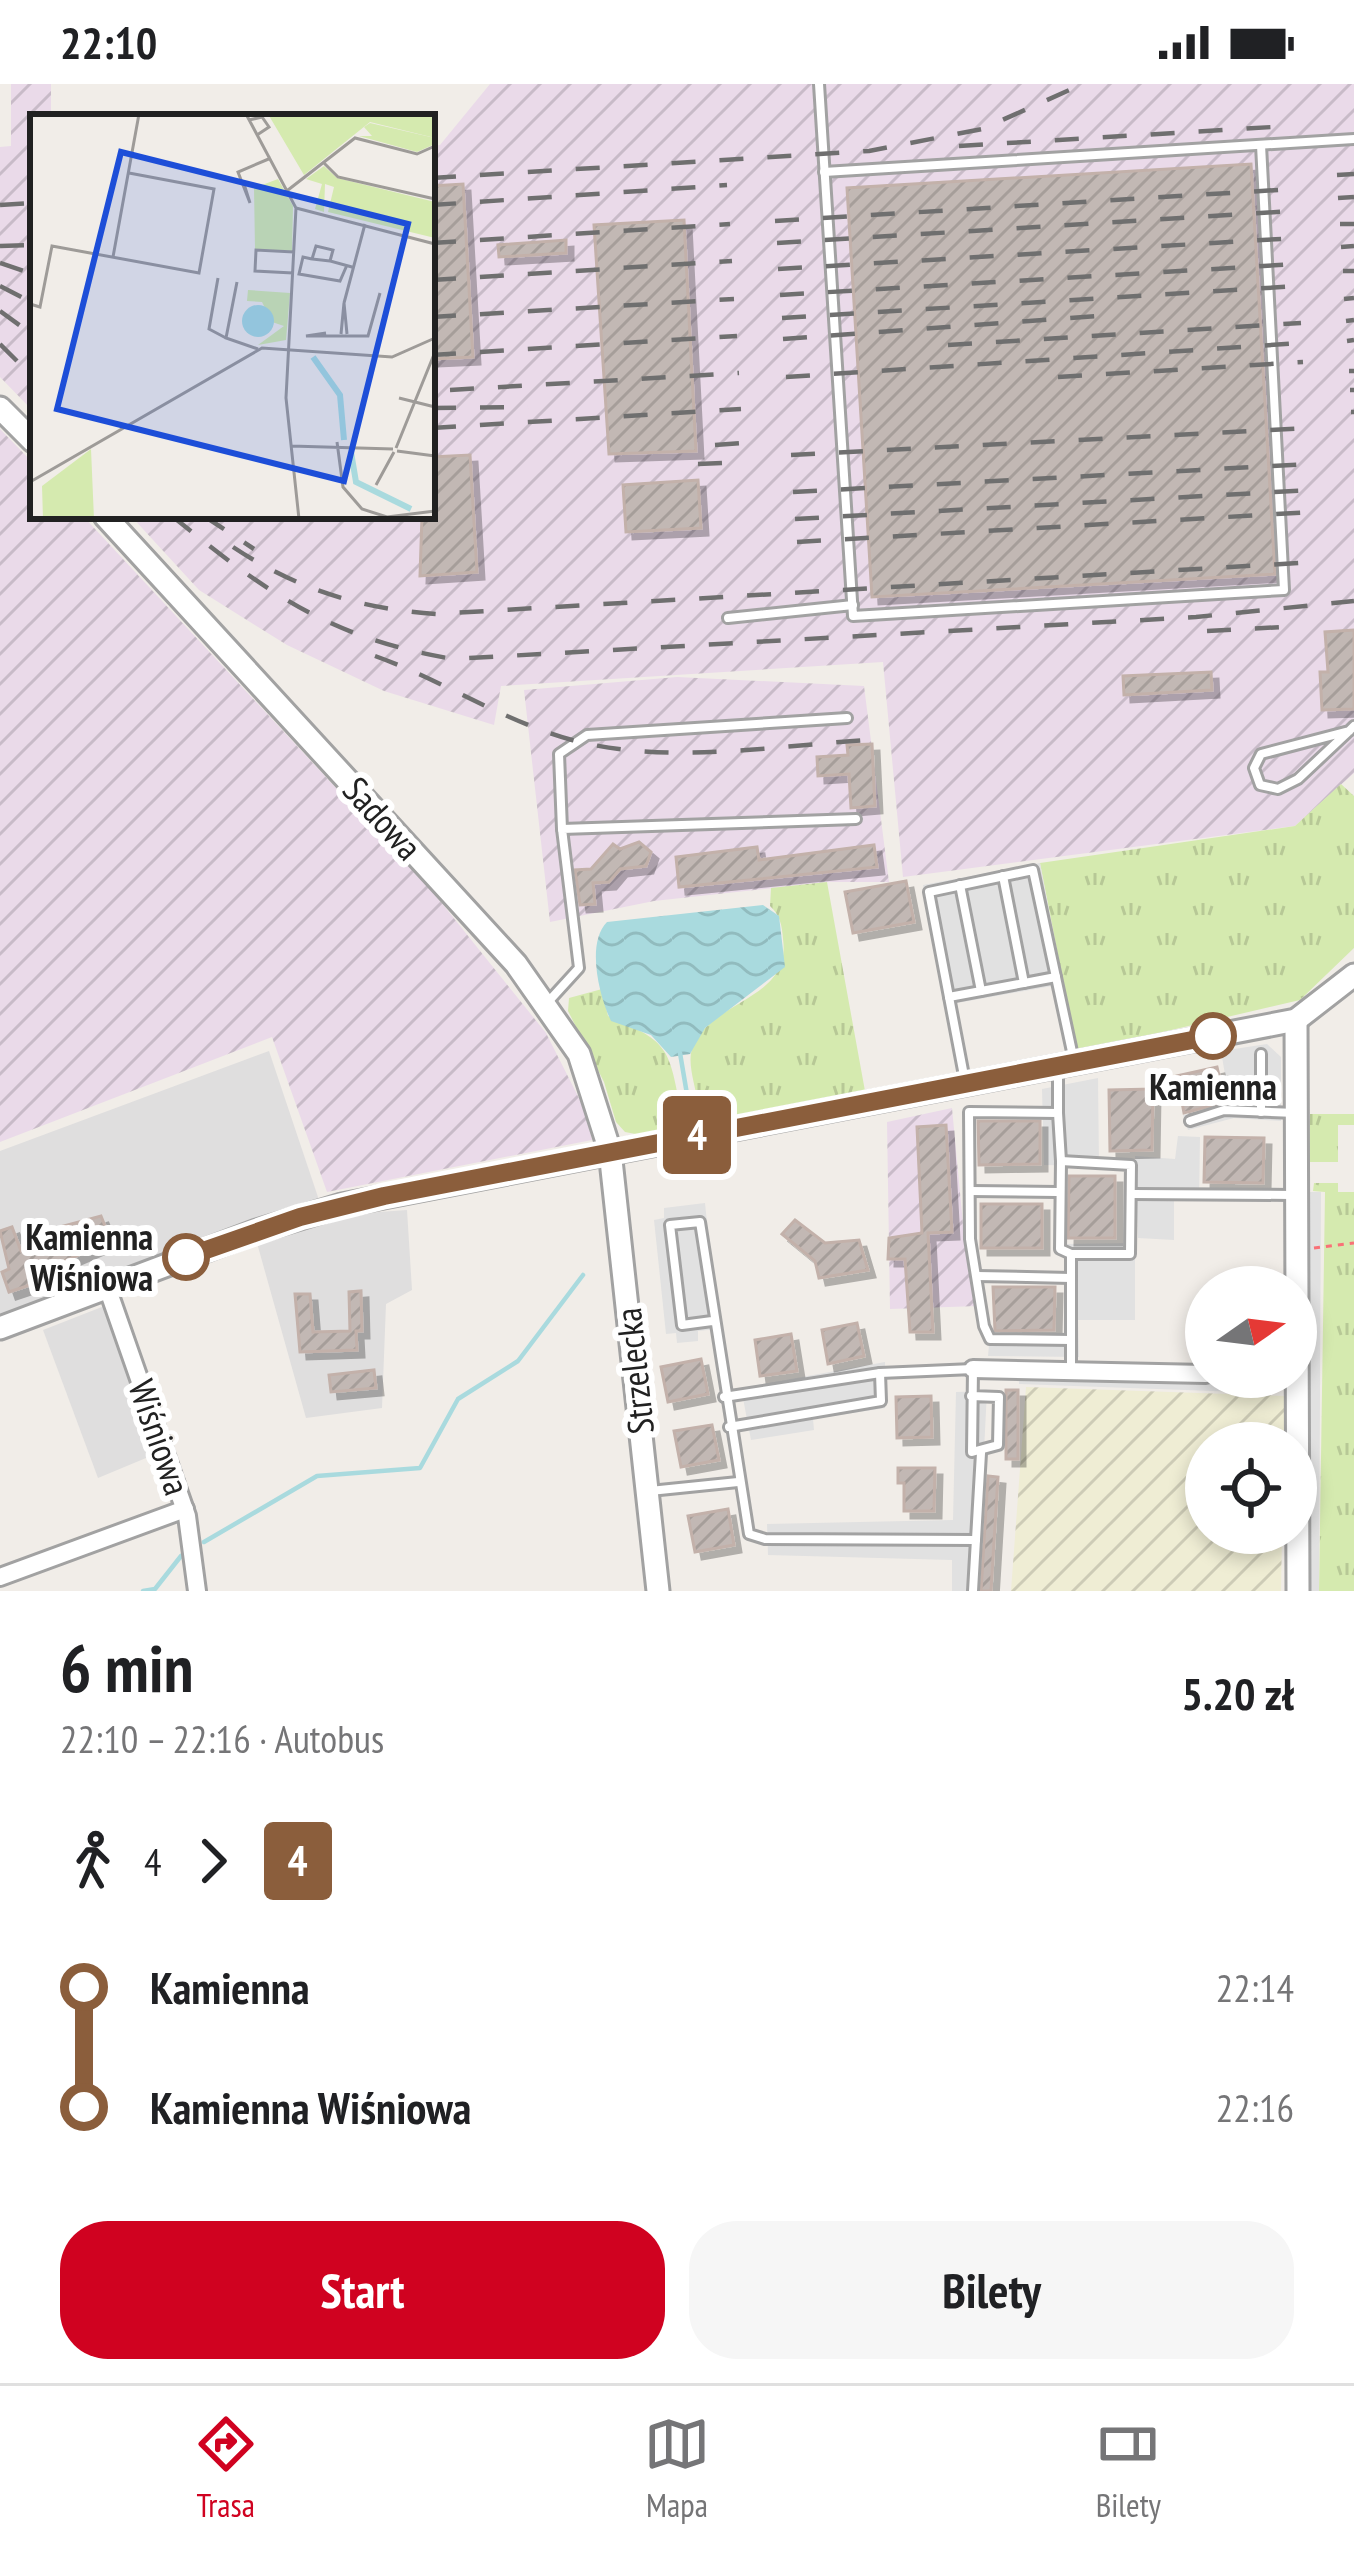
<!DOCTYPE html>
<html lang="pl">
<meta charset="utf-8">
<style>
:root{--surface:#fff;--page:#f6f6f6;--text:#202124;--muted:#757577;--line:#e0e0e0;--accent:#d00220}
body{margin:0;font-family:"PT Sans Narrow",sans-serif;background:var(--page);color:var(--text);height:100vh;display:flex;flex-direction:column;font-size:45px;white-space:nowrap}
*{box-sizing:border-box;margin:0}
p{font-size:39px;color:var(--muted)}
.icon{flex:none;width:66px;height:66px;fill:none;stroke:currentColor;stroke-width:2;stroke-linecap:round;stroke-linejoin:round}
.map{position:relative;height:1507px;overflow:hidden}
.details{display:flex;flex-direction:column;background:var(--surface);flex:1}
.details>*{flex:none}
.badge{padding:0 24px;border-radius:9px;font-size:42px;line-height:78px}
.needle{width:78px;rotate:76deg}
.buttons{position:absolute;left:1185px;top:1182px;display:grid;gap:24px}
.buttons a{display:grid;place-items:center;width:132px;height:132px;border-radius:50%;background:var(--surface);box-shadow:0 6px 18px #0003;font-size:60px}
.map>.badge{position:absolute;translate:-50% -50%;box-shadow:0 0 0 6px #fff}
.legs{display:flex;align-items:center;gap:18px;height:132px;padding:0 60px;font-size:39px}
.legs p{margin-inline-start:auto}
.summary{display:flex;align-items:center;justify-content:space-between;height:204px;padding:0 60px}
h1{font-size:66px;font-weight:800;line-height:90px}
.primary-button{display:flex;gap:24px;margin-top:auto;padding:24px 60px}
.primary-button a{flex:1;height:138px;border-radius:48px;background:var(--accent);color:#fff;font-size:48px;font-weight:800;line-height:138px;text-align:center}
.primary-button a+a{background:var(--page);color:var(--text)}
ul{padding:0 60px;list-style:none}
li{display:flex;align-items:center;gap:42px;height:120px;font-size:45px}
li i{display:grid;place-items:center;width:18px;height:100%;margin:0 15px;background:currentColor}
li i::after{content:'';width:30px;height:30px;margin:-15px;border:9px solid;border-radius:50%;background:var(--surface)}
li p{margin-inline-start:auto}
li:first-child i{background:linear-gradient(#0000 50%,currentColor 0)}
li:last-child i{background:linear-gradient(currentColor 50%,#0000 0)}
.status{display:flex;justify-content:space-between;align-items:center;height:84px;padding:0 60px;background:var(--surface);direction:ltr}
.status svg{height:33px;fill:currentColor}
.tabs{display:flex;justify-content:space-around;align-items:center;height:168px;border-top:3px solid var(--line);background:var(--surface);font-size:33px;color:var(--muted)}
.tabs a{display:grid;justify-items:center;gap:6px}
.tabs .active{color:var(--accent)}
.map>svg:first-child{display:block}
</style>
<div class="status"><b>22:10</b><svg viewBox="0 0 49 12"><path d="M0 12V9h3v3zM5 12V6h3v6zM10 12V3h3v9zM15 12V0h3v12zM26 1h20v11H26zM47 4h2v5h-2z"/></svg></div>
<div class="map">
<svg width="1354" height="1507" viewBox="0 0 1354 1507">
<defs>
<pattern id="industrial-furrows" width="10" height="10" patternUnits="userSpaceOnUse" patternTransform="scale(3)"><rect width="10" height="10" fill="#eadae9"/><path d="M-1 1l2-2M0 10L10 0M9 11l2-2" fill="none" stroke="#c8bbc8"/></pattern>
<pattern id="farmland-furrows" width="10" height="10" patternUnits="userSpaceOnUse" patternTransform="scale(3)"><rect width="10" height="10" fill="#efedd4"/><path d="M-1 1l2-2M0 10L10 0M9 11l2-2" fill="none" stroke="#cdcbb6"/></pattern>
<pattern id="grass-tufts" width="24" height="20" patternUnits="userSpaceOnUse" patternTransform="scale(3)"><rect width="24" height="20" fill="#d5eaaf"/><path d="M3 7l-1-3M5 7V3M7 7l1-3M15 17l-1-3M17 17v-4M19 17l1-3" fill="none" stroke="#b7c896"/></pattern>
<pattern id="water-waves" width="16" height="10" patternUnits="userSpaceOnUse" patternTransform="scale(3)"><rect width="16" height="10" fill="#a9dade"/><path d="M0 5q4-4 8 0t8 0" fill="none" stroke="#91bbbe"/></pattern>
<pattern id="building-hatch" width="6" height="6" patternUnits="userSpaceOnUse" patternTransform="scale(3)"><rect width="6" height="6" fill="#c2b8b4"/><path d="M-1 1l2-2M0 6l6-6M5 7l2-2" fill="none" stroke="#a69e9a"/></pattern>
<filter id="shadow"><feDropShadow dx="7" dy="7" stdDeviation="0" flood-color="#0004"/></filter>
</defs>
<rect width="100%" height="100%" fill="#f1ede8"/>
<g fill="#dfdede">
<path d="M269,967l50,149 -319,118v-167z"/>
<path d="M407,1126l5,80 -26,14 -4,104 -76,10 -49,-175 80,-28z"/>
<path d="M107,1221l51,148 -60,25 -55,-148z"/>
</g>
<g fill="url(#industrial-furrows)">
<path d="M11,0h40v33h-18v294l-33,-34v-230l11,-1z"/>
<path d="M490,0h864v689l-59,53 -392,51 -20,-215 -382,24 -7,39 -110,-34 -97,-46 -88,-55 -68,-74h301v-370l8,-1z"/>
<path d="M0,345l33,34v53h50l349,375 114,142 39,77 7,30 -265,52 -55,-155 -272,105z"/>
<path d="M677,593l187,9 25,196h-62l-173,19 -104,21 -26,-232z"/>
<path d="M952,1024l12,127 14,71 -88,3 -3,-187z"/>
</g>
<path fill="url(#farmland-furrows)" d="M1026,1303l259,9 -1,47h-78v90h76l-1,58h-270z"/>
<g fill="url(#grass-tufts)">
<path d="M1341,700l13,12v152l-54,52 -223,52 -37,-189 255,-37z"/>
<path d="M827,798l38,209 -224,44 -16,-3 -9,-10 -12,-40 -36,-71 1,-13 33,-9 6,27c58,25 61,29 72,91l18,-3c-2,-16 -11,-40 -6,-55 17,-50 100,-48 91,-110 -1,-14 -3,-24 -13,-33l1,-18z"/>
<path d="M1310,1030h44v11h-16v37h-29z"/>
<path d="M1314,1099h24v9h16v399h-35l6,-399 -12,-1z"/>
</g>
<g fill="#e1e1e1">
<path d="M1040,779l23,121 -117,21 -23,-120z"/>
<path d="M1267,960l14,13v64l-47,-3 -46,12 -5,-15 47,-11 -9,-53z"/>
<path d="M1098,994l1,88 -55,-1 -2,-76z"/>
<path d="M1178,1052l22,1 -1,63h-25v40l-36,-2 -3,-82 40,3z"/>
<path d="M1305,1108h16l-2,399h-15z"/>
<path d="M705,1119l13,126 -20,2v10l-21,2 -1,-10 -10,1 -12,-114 10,-2v-10z"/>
<path d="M1135,1159v77h-57l1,37 -91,-1 1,-11 76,-1v-100z"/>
<path d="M885,1278v46l-72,11 1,11 -63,10 -10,-52z"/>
<path d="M1019,1290l249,8v11l-249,-9z"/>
<path d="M987,1307l-10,200h-25v-31l-184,-5 -1,-31 186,-4 3,-128z"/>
</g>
<path fill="url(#water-waves)" d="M763,821l16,11 6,51 -80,61 -15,26 -19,3 -20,-22 -40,-14c-12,-25 -25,-78 -4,-99z"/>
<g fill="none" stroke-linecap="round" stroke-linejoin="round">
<g stroke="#a9dade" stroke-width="4.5">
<path d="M680,969l9,53"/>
<path d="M204,1458l113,-66 103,-8 38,-69 60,-38 65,-86"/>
<path d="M143,1507l12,-2 26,-33"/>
</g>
</g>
<g fill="url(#building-hatch)" stroke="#c3b1aa" stroke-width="3" filter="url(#shadow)">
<path d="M1251,80l24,410 -403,23 -25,-409z"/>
<path d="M463,100l10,173 -41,2v-173z"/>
<path d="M684,136l12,231 -87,3 -15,-229z"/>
<path d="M566,156v13l-67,4 -1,-12z"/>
<path d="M470,371l7,117 -57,4 2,-60h10v-59z"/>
<path d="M698,396l3,48 -75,4 -3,-47z"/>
<path d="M1354,546v79l-32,1 -2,-38h8l-3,-40z"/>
<path d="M1211,588l1,18 -88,5 -1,-19z"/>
<path d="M872,660l3,62 -24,2 -2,-34 -31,2 -1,-19 31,-2 -1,-10z"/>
<path d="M639,758l12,10 -5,14 -26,3 -11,13 -16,1 2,21 -15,1 -5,-35 16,-1 22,-25 7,5z"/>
<path d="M874,761l3,22 -198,20 -3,-30 81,-10 2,13z"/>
<path d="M906,797l8,41 -61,11 -8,-41z"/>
<path d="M1217,983l8,35 -41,11 -7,-37z"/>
<path d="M1153,1005l-1,61 -42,1 -1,-61z"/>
<path d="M978,1037h62v43l-61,1z"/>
<path d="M946,1041l6,107 -24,1 5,99h-23l-5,-73h-17l1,-21 33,-5 -5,-106z"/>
<path d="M1205,1053l59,1 -1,45 -59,-1z"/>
<path d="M1069,1092h46v62h-47z"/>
<rect x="981" y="1120" width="61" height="44"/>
<path d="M101,1132l10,25 -81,35 3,8 -24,8 -7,-20 7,-3 -9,-38 12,-4 9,24 28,-11 -4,-9z"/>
<path d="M795,1136l30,23 34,-3 9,30 -49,8 -4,-17 -33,-27z"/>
<path d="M993,1203h62l-1,43 -59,1z"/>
<path d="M361,1207l1,40h-6l1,19 -57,2 -5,-58h15l3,38 37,-1 -1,-39z"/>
<path d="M857,1239l7,33 -36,8 -6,-34z"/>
<path d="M791,1250l6,37 -37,5 -5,-36z"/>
<path d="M701,1275l7,35 -40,8 -7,-35z"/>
<path d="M374,1286l2,18 -45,4 -2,-17z"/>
<rect x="1006" y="1306" width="12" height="69"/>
<path d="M931,1312l1,41 -35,1 -1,-41z"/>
<path d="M712,1341l7,35 -38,7 -7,-36z"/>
<path d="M898,1384h37l-1,43h-30v-28h-6z"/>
<path d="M988,1392l10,1 -7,114h-10z"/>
<path d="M728,1425l6,36 -39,7 -7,-36z"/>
</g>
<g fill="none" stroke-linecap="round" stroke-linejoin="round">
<g stroke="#a2a2a2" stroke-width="14">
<g id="service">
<path d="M819,0l34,532 431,-26 -23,-445"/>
<path d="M824,88l530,-33"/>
<path d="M728,534l125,-13"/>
<path d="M1349,647l-88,23 -7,14 6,17 18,4 20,-10 51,-48 5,-5"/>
<path d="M562,745l-3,-75 28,-19 260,-17"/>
<path d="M1003,792l21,107"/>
<path d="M960,801l21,106"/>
<path d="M949,913l107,-20"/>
<path d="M548,918l31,-34 -17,-139 294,-10"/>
<path d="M1261,970v58"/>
<path d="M965,997l-36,-189 104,-22 41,191"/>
<path d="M1058,1029v-41"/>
<path d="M1190,1037l34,-11 72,3"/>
<path d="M1061,1077l-3,-48 -89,-1 1,127 14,87 6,13 81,1"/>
<path d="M970,1107l88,1"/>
<path d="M1132,1110l160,1"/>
<path d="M1071,1170l-11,-5 1,-88 70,4 -1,89h-59v114"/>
<path d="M977,1192l94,2"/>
<path d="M712,1237l-30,4 -12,-100 30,-3 49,312 16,5 211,1"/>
<path d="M880,1289l93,-4 -1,83 26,-7 1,-48 -28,-1"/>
<path d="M724,1313l156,-24 1,28 -152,26"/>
<path d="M650,1407l88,-9"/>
<path d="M973,1507l8,-138"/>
</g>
</g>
<g stroke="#a2a2a2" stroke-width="22">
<g id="minor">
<path d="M107,1203l80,229 10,75"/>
<path d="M973,1285l233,5"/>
<path d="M1264,1293l35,2"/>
<path d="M0,1493l185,-68"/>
</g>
</g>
<g stroke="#a2a2a2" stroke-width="27">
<g id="tertiary">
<path d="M0,324l33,33"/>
<path d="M105,432l411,448 63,90 31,97 48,440"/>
<path d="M1296,936l2,571"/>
<path d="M0,1244l257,-97 85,-26 954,-185 58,-45"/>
</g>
</g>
<path stroke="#f97177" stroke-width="3" stroke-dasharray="6 6" stroke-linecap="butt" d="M1314,1164l40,-5"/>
<use href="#service" stroke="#fff" stroke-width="8"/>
<use href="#minor" stroke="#fff" stroke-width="16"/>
<use href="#tertiary" stroke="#fff" stroke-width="21"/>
<g stroke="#6f6f6f" stroke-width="4.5" stroke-dasharray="24 24" stroke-linecap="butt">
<path d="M959,62l330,-20"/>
<path d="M1337,91l17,-1"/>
<path d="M432,94l437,-27 113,-22 101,-45"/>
<path d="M1338,114l16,-1"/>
<path d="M0,121l33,-2"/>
<path d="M432,121l295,-20"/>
<path d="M775,137l518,-32"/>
<path d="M1340,140h14"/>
<path d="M432,159l298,-19"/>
<path d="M777,159l517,-32"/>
<path d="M0,162l33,-1"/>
<path d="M1341,163l13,-1"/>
<path d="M0,179l33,11"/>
<path d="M778,185l518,-31"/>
<path d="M1343,187h11"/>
<path d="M432,196l300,-19"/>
<path d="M0,202l33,17"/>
<path d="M780,211l517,-31"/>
<path d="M1344,215l10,-1"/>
<path d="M0,227l33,24"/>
<path d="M432,233l302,-18"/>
<path d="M782,234l517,-32"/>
<path d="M1346,237l8,-1"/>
<path d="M783,255l313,-23"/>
<path d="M1347,257l7,-1"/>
<path d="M0,260l33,33"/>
<path d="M948,261l353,-22"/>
<path d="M432,271l305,-19"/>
<path d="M1349,287h5"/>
<path d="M786,293l516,-34"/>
<path d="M1058,293l245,-15"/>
<path d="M450,306l289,-17"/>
<path d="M1350,306h4"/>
<path d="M432,324l96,-1"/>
<path d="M1351,328h3"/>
<path d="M432,344l309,-19"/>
<path d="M715,361l28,-2"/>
<path d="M791,371l516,-27"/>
<path d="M698,380l47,-2"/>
<path d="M793,408l516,-28"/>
<path d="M172,432c95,77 157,122 281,143l743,-42 158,-16"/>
<path d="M204,432l50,33"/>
<path d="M795,435l516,-29"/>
<path d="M797,458l515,-30"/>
<path d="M233,463c63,42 128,62 203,67l879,-52"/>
<path d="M1207,547l75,-4"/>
<path d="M375,572c67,24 128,65 197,84 94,25 200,6 296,0"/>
</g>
</g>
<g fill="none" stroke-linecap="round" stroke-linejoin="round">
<g stroke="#fff" stroke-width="27">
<path id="line-1" d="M186,1173l114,-40 84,-21 829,-160"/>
</g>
<use href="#line-1" stroke="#8b5e3c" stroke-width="18"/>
</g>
<g fill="#fff" stroke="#8b5e3c" stroke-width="6">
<circle cx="1213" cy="952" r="21"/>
<circle cx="186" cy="1173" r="21"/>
</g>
<g text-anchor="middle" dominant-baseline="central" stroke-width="12" stroke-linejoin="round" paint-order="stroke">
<g font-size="36" fill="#212121" stroke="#fff">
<text transform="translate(383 734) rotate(48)">Sadowa</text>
<text transform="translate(634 1287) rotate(-96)">Strzelecka</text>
<text transform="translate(160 1353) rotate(71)">Wiśniowa</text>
</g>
<g font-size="36" font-weight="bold" fill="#212121" stroke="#fff">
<text x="1213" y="1002">Kamienna</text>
<text x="153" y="1152" text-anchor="end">Kamienna<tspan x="153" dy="41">Wiśniowa</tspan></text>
</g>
</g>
<g transform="translate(30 30)">
<rect width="405" height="405" fill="#f1ede8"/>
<path d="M340,9l65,15v6l-18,8 -58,-16h13l-8,-9zM294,52l13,12 98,24v36l-107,-26 6,-25 -9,-3 -1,28 -9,-3 7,-25 -16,-5zM248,65l15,27 -1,45 -37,-2 -1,-61zM218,176l42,3 -4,47 -28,5 26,-19 -12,-4 -10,-20 -15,-1zM61,335l3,70h-51l-1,-33z" fill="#d5eaaf"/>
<path d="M238,0h167v24l-65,-16 -66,53z" fill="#d5eaaf"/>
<path d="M212 207a16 16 0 1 1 32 0a16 16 0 1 1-32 0Z" fill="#a9dade"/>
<path fill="none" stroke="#a9dade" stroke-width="6" d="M283,243l27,38 4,45M321,338l5,30 55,27"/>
<path fill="none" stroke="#9e9b98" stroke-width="3" d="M216,0l50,94 -10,190 13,121M219,6l13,-3 7,10 -12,8M294,49l14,14 97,22M214,70l6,19 -12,-31 33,-14M258,76l67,-52 62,16 18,-8M266,94l139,36M83,143l26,-143M282,145l-9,-2 -4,17 41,7 7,-16M300,147l-18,-2 4,-13 17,4 -3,11 22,6M263,159l-38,-2 1,-21 38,2M188,164l-9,51 17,9M207,168l-11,56 32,11M314,189l21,-79M0,190l10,3 12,-61 147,27 15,-84 -85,-16M296,219l-20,3h62l12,-43M311,220l3,-31 3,31M369,284l36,9M307,328l6,45 19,22 25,8 48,-6M261,332l102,3M366,334l39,-96M367,337l38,5M0,368l232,-134 130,9 43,-19M346,371l18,-33"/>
<path fill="#1d4ed8" fill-opacity="0.15" stroke="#1d4ed8" stroke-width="6" d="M91,38l287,72 -64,257 -287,-72z"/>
<rect width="405" height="405" fill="none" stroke="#212121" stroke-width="6"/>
</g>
</svg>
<div class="buttons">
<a><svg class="needle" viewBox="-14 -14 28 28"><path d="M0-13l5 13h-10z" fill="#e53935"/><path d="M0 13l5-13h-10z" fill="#757577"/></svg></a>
<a><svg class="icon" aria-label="locate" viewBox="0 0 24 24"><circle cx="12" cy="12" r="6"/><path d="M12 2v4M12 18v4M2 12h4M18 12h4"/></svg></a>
</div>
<b class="badge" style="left:697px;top:1051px;background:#8b5e3c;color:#fff">4</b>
</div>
<section class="details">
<div class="summary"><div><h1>6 min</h1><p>22:10 – 22:16 · Autobus</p></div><b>5.20 zł</b></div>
<div class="legs"><svg class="icon" aria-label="walk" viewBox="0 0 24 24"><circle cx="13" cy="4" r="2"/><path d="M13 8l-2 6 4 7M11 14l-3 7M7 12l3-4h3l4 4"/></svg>4<svg class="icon" aria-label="forward" viewBox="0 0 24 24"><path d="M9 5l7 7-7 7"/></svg><b class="badge" style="background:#8b5e3c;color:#fff">4</b></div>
<ul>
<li><i style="color:#8b5e3c"></i><b>Kamienna</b><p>22:14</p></li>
<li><i style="color:#8b5e3c"></i><b>Kamienna Wiśniowa</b><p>22:16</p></li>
</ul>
<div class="primary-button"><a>Start</a><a>Bilety</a></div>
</section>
<nav class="tabs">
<a class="active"><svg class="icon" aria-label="directions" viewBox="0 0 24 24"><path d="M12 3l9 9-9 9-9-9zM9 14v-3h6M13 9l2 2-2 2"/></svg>Trasa</a>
<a><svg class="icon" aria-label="map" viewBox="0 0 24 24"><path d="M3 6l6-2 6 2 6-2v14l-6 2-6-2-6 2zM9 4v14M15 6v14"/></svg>Mapa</a>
<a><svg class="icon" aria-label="tickets" viewBox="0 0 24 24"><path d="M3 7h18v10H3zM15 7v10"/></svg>Bilety</a>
</nav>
